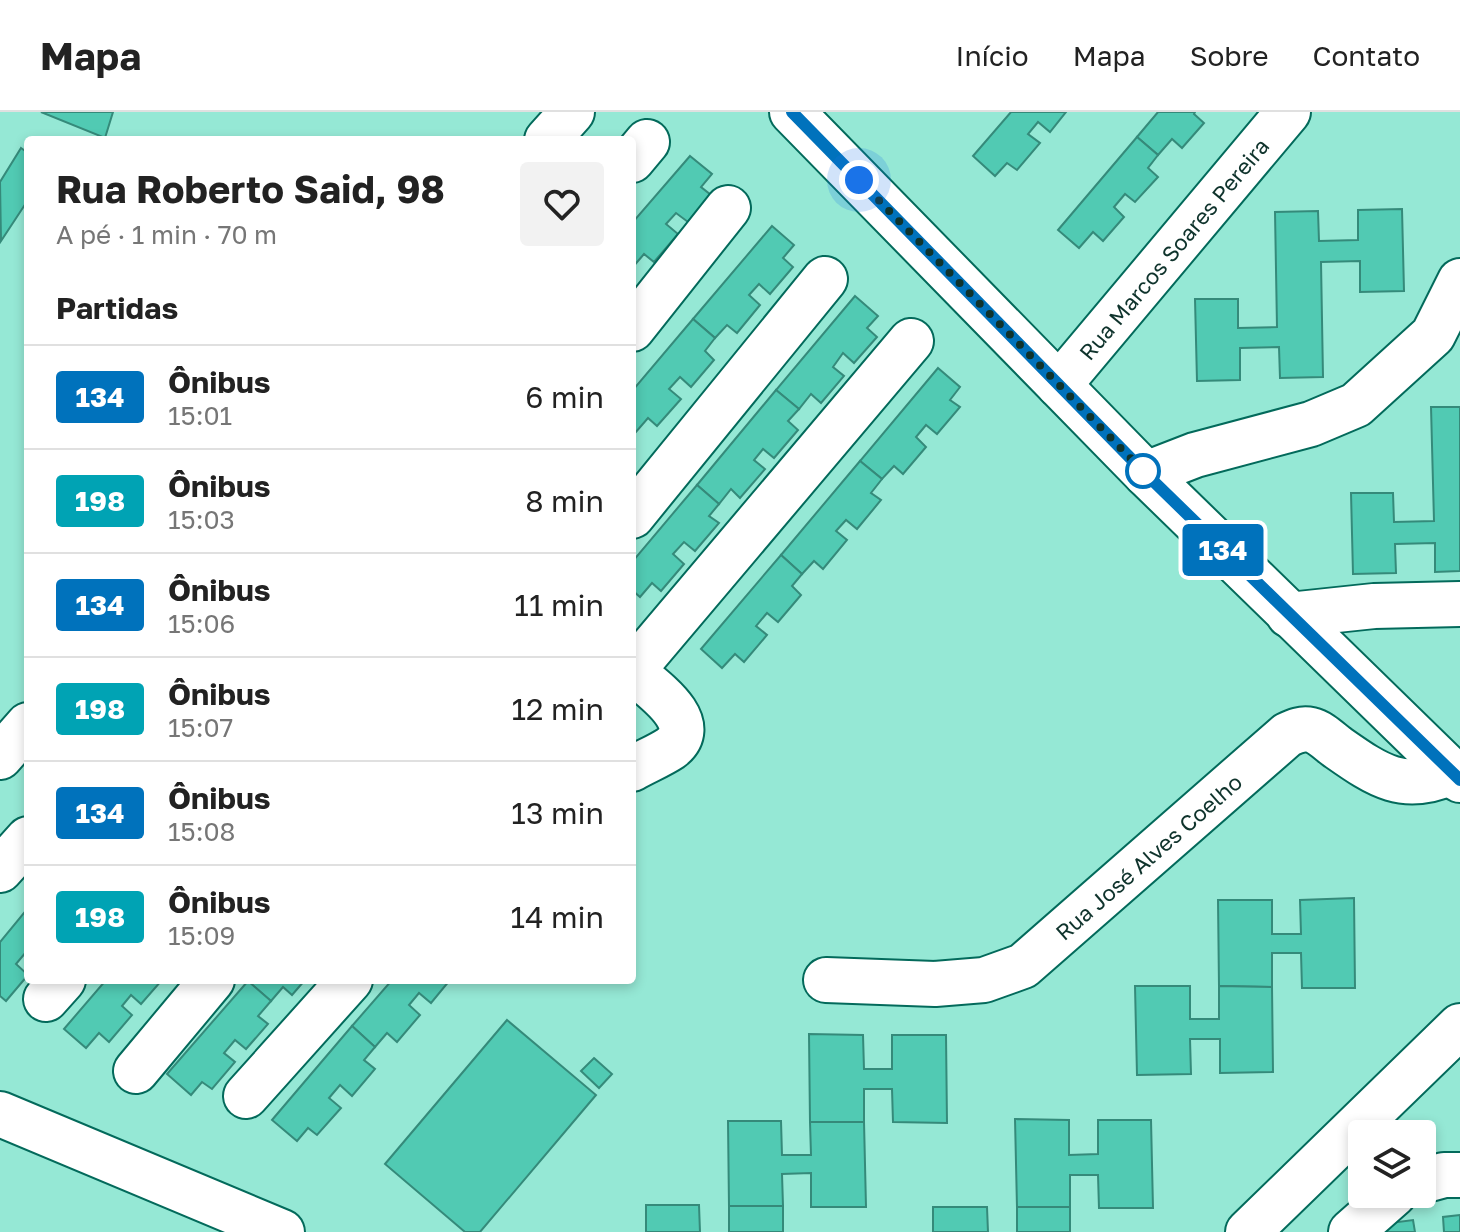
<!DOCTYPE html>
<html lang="pt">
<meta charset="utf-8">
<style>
:root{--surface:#fff;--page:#f2f2f2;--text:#222;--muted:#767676;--line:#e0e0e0}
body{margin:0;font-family:"Golos Text",sans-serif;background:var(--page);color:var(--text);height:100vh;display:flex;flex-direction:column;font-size:30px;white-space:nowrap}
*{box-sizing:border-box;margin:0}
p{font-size:26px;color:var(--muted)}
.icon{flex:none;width:44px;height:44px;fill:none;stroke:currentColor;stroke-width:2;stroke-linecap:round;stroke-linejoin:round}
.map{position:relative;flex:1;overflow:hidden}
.drawer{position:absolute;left:24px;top:24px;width:612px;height:848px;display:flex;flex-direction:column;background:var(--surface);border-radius:8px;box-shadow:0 4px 12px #0003}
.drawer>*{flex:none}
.badge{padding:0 16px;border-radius:6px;font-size:28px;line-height:52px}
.fabs{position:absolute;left:1348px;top:1008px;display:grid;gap:16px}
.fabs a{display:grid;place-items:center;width:88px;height:88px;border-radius:8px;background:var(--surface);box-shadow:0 4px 12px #0003;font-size:40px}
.you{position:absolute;width:40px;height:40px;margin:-20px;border:6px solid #fff;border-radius:50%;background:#1a73e8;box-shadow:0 0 0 12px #1a73e833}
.map>.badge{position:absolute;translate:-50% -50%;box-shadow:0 0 0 4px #fff}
h2{padding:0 32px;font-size:30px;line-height:72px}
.round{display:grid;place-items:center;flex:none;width:84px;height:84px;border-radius:8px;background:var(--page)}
.overview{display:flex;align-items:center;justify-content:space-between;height:136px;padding:0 32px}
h1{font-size:38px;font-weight:700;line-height:60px}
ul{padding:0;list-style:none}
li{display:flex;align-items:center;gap:24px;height:104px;padding:0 32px;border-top:2px solid var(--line)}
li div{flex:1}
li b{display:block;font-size:30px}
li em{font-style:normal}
li .badge{min-width:88px;font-weight:700;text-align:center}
header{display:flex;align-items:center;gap:48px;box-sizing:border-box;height:112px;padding:0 40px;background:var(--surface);border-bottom:2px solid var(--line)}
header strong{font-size:38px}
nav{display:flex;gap:44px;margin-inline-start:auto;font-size:28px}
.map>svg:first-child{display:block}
</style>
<header>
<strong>Mapa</strong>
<nav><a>Início</a><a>Mapa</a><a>Sobre</a><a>Contato</a></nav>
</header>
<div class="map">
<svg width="1460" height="1120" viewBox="0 0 1460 1120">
<rect width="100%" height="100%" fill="#95e8d5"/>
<g fill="#51cab3" stroke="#358a7a" stroke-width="2">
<path d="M41,0h72l-8,26z"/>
<path d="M1011,0h55l-16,20 -12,-10 -10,12 12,9 -23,27 -10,-7 -12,13 -22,-20z"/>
<path d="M1158,0h37l-1,2 10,9 -22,25 -10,-9 -14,16 -21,-18z"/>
<path d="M1137,25l21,18 -10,13 10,9 -23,25 -10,-8 -11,13 10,10 -21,24 -10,-9 -14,16 -21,-18z"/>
<path d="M21,36l7,5v47l-27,41 -1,-59z"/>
<path d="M690,44l22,18 -11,13 10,8 -23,27 -12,-9 -10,11 12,10 -24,28 -10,-8 -12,14v-45z"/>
<path d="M1402,97l2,82 -44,1v-31l-39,1 2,115 -43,1 -1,-31 -39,1v32l-43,1 -2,-82h43v29l39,-1 -2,-115 43,-1 1,30 39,-1v-30z"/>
<path d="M772,114l22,19 -11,13 10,9 -23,27 -11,-10 -10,11 11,10 -23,28 -10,-8 -12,13 -22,-19z"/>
<path d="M855,184l23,20 -11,12 10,9 -23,26 -11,-10 -10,14 11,9 -23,27 -10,-9 -12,15 -23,-19z"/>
<path d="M693,207l22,19 -10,13 9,9 -23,27 -11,-10 -11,12 12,10 -24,27 -9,-8 -12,14 -4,-3v-38z"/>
<path d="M938,256l22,19 -10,13 10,7 -23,27 -11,-9 -10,12 10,10 -23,27 -9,-8 -12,13 -22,-18z"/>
<path d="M776,278l23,19 -11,12 10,9 -24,28 -11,-9 -9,11 11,9 -25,29 -9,-9 -12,15 -22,-19z"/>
<path d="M1431,295h29v164l-25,1v-29l-40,1 1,29 -43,1 -2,-81h42l1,29 40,-1z"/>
<path d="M860,349l22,18 -11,14 10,7 -24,29 -11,-9 -10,11 11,9 -24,29 -9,-8 -12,13 -21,-19z"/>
<path d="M697,373l22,19 -10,12 10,7 -24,28 -11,-9 -11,12 11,10 -23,27 -9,-8 -12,14 -8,-7v-28z"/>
<path d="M781,443l21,19 -10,12 9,9 -23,27 -11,-9 -11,13 11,9 -23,27 -9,-8 -13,14 -21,-19z"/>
<path d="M1354,786l1,90h-53l-1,-35h-29v34l-53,-1 -1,-86h54v34h29l-1,-34z"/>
<path d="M28,796v45l-2,-1 -10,12 12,11 -22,26 -6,-5v-54z"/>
<path d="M106,868h56l-21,24 -10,-9 -9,11 10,9 -23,27 -10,-9 -13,15 -22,-19z"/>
<path d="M305,868l-13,15 -9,-8 -12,14 -23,-20z"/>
<path d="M392,868h58l-19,23 -12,-10 -10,12 11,10 -23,27 -10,-9 -12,14 -23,-21z"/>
<path d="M248,869l23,20 -13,15 10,8 -22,25 -11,-9 -11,13 11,9 -23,27 -10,-7 -11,13 -24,-21z"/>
<path d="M1135,874h55v33h29v-33l53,1 1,85 -53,1v-34h-30l1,35 -54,1z"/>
<path d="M507,908l89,75 -116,137h-15l-80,-68z"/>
<path d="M352,914l23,21 -11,13 11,9 -23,27 -12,-11 -11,13 12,10 -24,27 -9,-7 -11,13 -25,-21z"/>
<path d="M809,922l54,1 1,34h28v-34h54l1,88 -54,-1 -1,-33h-28v33h-54z"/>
<path d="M594,946l18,16 -13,14 -18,-17z"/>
<path d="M1015,1007l54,1v35l29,-1v-34h53l2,88h-54l-1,-33h-28v32h-53z"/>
<path d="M728,1009h53l1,34h29l-1,-33h54l2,85h-55v-34l-29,1 1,32h-54z"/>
<path d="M646,1093h53l1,27h-54z"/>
<rect x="729" y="1094" width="54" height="26"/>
<path d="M933,1095h54l1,25h-55z"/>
<rect x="1017" y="1095" width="53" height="25"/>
<path d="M1460,1103v17h-16l-1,-15z"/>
<path d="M1413,1108l2,12h-55v-5z"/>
</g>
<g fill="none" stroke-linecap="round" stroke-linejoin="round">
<g stroke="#036a5b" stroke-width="48">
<g id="minor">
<path d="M792,0l354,362 314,306"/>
<path d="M547,28l25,-28"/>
<path d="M632,48l15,-18"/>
<path d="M632,217l96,-121"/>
<path id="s1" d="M1059,273l229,-273"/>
<path d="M1146,362l49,-19 116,-31 45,-19 77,-70 27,-54"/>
<path d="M632,404l193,-237"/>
<path d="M1289,503l85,-9 86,-2"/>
<path d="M632,559l279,-330"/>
<path d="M632,559c18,16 72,51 39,77 -12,8 -27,14 -39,21"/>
<path d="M0,645l28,-32"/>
<path d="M0,758l28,-31"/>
<path id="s2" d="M826,868l109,4 49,-4 39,-14 264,-231c8,-4 15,-7 24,-5 9,2 18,11 26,17 40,28 66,47 115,25"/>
<path d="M46,887l17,-19"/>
<path d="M136,959l76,-91"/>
<path d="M246,984l104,-116"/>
<path d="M0,1002l282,118"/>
<path d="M1422,1069l22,-6h16"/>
<path d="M1248,1120l212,-206"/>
<path d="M1351,1120l43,-38"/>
</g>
</g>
<use href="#minor" stroke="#fff" stroke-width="44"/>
</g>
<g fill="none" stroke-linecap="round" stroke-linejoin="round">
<g stroke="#fff" stroke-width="18">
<path id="line" d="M792,0l354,362 314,306"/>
</g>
<use href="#line" stroke="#0072bc" stroke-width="12"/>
<path stroke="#0f332c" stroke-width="8" stroke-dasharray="0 14.4" d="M859,68l287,294 -3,-3"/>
</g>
<circle fill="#fff" stroke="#0072bc" stroke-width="4" cx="1143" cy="359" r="16"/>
<g text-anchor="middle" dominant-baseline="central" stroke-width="8" stroke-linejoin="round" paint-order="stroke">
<g font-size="22" fill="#0f332c" stroke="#defef6">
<text stroke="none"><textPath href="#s1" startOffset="178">Rua Marcos Soares Pereira</textPath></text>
<text stroke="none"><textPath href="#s2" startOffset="366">Rua José Alves Coelho</textPath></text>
</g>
</g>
</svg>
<div class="fabs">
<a><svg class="icon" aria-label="layers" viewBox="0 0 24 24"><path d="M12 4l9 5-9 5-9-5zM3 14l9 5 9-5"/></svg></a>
</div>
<div class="you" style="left:859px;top:68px"></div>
<b class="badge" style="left:1223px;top:438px;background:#0072bc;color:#fff">134</b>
<section class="drawer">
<div class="overview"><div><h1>Rua Roberto Said, 98</h1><p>A pé · 1 min · 70 m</p></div><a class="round"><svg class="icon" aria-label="heart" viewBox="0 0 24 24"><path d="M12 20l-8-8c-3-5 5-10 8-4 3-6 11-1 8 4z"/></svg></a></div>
<h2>Partidas</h2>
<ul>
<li><span class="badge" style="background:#0072bc;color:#fff">134</span><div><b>Ônibus</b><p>15:01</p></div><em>6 min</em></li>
<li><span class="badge" style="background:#00a3b4;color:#fff">198</span><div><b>Ônibus</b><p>15:03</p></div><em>8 min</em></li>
<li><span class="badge" style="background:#0072bc;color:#fff">134</span><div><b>Ônibus</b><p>15:06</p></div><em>11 min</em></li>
<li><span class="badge" style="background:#00a3b4;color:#fff">198</span><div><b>Ônibus</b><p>15:07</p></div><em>12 min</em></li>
<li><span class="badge" style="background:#0072bc;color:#fff">134</span><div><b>Ônibus</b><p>15:08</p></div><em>13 min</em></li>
<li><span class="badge" style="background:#00a3b4;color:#fff">198</span><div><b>Ônibus</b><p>15:09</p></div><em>14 min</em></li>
</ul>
</section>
</div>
